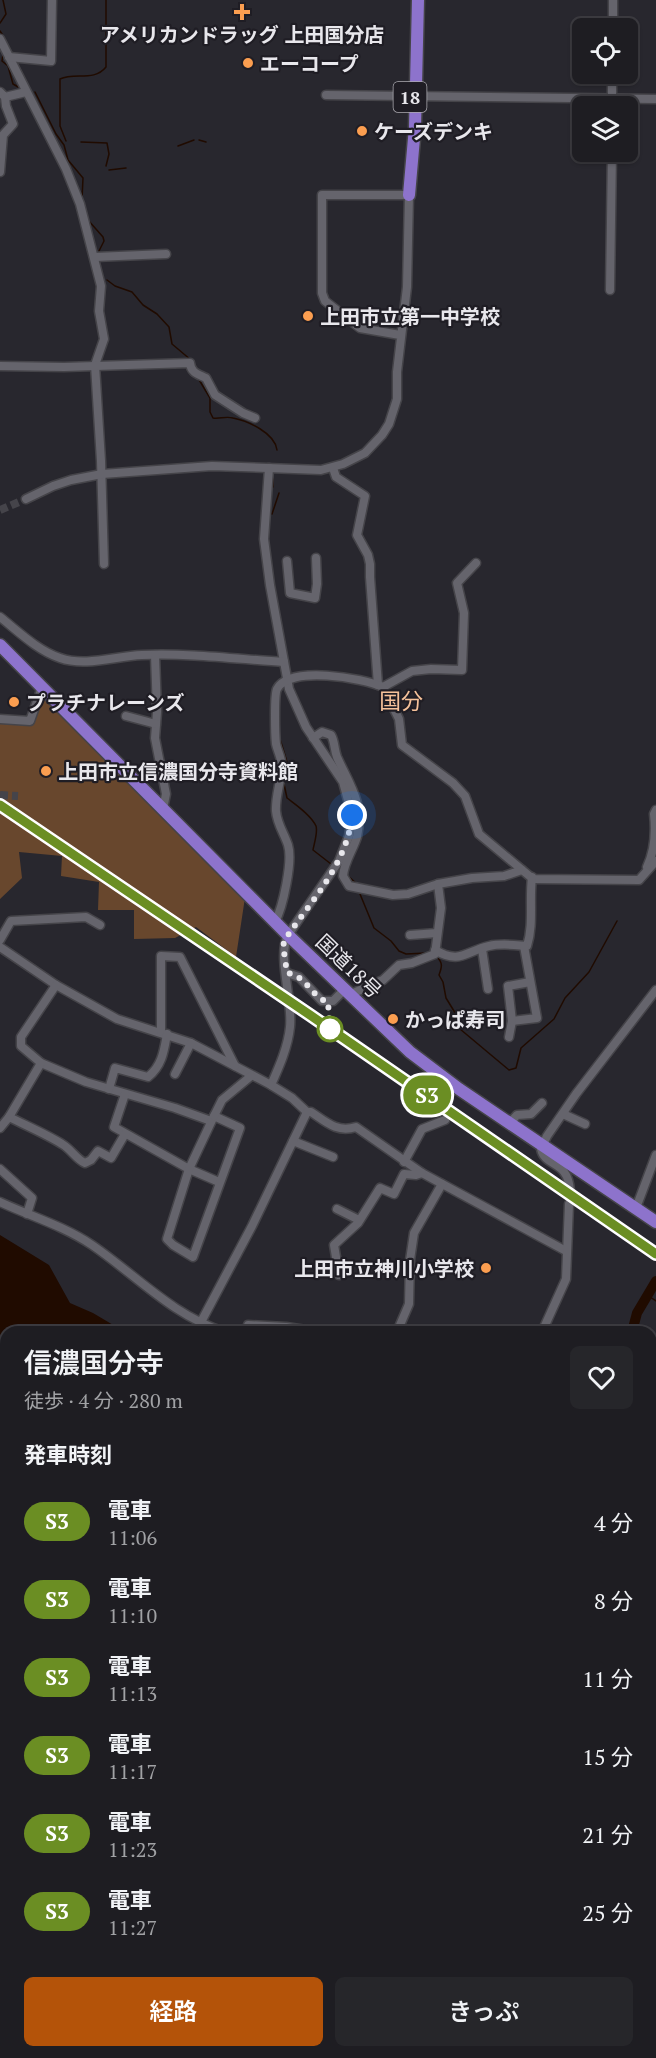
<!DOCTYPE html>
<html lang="ja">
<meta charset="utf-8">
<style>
:root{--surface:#1e1d22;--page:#26262a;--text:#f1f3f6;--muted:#a1a2a5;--line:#3c3b40;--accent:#b45309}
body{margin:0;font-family:"PT Serif","Noto Sans JP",serif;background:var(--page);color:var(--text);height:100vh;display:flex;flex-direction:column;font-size:22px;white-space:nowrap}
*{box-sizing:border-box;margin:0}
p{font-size:20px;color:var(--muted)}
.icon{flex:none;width:33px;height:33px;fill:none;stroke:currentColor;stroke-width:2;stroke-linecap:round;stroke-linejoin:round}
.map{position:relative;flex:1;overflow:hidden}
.panel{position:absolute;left:0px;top:1326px;width:657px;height:732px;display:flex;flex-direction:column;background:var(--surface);border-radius:18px 18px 0 0;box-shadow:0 2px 4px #0004,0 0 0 2px var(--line)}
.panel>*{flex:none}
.badge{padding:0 12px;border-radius:20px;font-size:21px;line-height:39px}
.buttons{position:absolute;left:572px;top:18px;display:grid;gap:12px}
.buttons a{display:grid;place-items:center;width:66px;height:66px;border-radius:9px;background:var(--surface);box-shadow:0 2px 4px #0004,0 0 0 2px var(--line);font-size:30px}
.you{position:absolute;width:30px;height:30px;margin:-15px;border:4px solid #fff;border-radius:50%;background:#1a73e8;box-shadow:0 0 0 9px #1a73e833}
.map>.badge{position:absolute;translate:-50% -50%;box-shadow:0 0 0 3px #fff}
h2{padding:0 24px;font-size:22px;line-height:54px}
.round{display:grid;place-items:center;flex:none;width:63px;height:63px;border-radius:9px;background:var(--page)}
.head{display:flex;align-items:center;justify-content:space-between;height:102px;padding:0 24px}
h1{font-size:28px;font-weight:600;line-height:45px}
.cta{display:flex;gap:12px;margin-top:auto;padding:12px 24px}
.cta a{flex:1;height:69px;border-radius:9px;background:var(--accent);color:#fff;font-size:24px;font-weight:600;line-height:69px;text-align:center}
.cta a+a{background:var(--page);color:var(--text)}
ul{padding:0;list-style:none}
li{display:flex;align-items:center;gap:18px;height:78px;padding:0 24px}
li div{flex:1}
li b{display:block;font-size:22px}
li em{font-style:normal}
li .badge{min-width:66px;font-weight:700;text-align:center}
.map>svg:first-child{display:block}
</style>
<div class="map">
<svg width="656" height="2058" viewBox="0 0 656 2058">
<rect width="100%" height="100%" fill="#28272e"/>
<g fill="#68472d">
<path d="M42,687l204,204 -10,66 -40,-30 -21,11 -41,1v-29h-36l1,-28 -38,-6 1,-20 -43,-4 3,26 -22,21v-182l32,1z"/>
<path d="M0,1467h6v585h165l3,6h-74l-2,-2 -4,2h-94z"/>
<path d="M651,1732l5,4v182l-5,-6z"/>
</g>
<path fill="#200b00" d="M0,1235l49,30 21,38 23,10 32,19h-119v53l-6,-4z"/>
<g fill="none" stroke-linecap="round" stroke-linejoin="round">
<g stroke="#200b00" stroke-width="1.5">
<path d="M0,23l6,-9 -3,-14"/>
<path d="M0,31l5,8"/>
<path d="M3,54l-1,7 6,5 5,18 7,4"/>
<path d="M35,92l21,42 8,11 4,15 15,18 -1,21"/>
<path d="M199,140l7,2"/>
<path d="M66,141l-6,-15v-47c15,-7 34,3 46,-12v-67"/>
<path d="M81,142l26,1 2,11 -3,12"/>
<path d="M178,146l16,-6"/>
<path d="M109,170l17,-2"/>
<path d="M88,220l15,17 1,4 -5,10"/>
<path d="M107,280l8,6 17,6 11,13 14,9 12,13 3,17 19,16"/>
<path d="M198,378l12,20v14l3,6c7,1 13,-2 20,0 15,3 42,15 44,32"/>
<path d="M273,487v-8"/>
<path d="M272,514l7,-21"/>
<path d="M280,739l7,23 -3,22 3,14c9,7 24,17 29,28 2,6 -2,18 -3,24l18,14"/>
<path d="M348,876l9,8"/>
<path d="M360,894l14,34 17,13 8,10 7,3 21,-1"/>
<path d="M437,957c6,6 5,10 2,18l4,7 3,16 8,13 6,18 49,41 7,-2 5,-20 33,-29 11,-21 24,-26 28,-51"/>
<path d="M647,1295l9,6"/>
</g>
<path stroke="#200b00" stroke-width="10" d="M632,1332l5,-19 19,-32"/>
<g stroke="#45444a" stroke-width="8" stroke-dasharray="8 4" stroke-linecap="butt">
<path d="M0,510l26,-11"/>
<path d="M0,795l18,1"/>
<path d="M651,1797l5,1"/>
</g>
<g stroke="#454449" stroke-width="11">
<g id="minor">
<path d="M613,28v-28"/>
<path d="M0,39l66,130 14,35 21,82 -2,25 5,28 -9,26 6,96 3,103"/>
<path d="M9,57l42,4 1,-61"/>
<path d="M0,92l5,5 21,-5"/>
<path d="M326,95l330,4"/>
<path d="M612,106v-32"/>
<path d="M0,172l3,-37 10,-11 -7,-18 -1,-9"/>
<path d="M95,257l71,-3"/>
<path d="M610,290l2,-138"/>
<path d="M0,366l64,1 126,-4c1,10 8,11 16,15l9,17 28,18 12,5"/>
<path d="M269,468l-5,71 6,46 19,104 17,38 37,55 9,33 -3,21 -10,25 -51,74c-11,22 5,65 2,92 -2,20 -11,40 -19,58"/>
<path d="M333,468l3,9 29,19 -8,39 11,20 2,9v13l8,108"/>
<path d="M26,499l27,-13 18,-6 31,-6 110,-8 109,4 22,-6 22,-11 17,-18 7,-11 8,-25v-27l10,-85 2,-92h-87v98l3,8 35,27 40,7"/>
<path d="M287,561l3,32 25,5 2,-14 -1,-26"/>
<path d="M0,617c19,15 37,33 60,41 26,9 55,-2 82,-3 47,-2 95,4 142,7"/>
<path d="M155,655l2,57 -2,26 11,56 -3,15"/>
<path d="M383,687l29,-16 19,-2 31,1 2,-57 -7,-30 19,-20"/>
<path d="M126,716l30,8"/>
<path d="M0,719l30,2 12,-34"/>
<path d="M313,738l9,-6 9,3c4,7 3,14 6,22 13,29 27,45 20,80 -4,13 -13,25 -14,39l6,10 44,9 15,-1 30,-10"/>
<path d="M647,867c8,-17 9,-35 7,-53l2,-4"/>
<path d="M275,922c8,-15 18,-61 13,-77 -4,-12 -11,-21 -12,-34 -1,-17 7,-33 5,-50 -1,-6 -4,-12 -5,-17 -1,-9 -2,-49 1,-55 12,-24 86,-11 106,-2l16,32 3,26 51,38 12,13 14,38 54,45 106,1 17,-19"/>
<path d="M410,935l27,-2"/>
<path d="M0,940l11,-19 75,-4 14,8"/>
<path d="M0,947l56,38 61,34 74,24 80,42 21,13 15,14h4c15,10 26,21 45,15l66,46 144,78"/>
<path d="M482,949l6,40"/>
<path d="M435,950c25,15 31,1 54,-4 13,-3 25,-1 38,0 7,-22 2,-45 5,-69"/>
<path d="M287,973l12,4 23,24h11l11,-11"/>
<path d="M349,995l34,-15 16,-15 13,-2 23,-9 6,-46 -3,-24 34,-6 32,-2 18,-6"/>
<path d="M512,1021l25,-3 -13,-72"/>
<path d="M161,1032v-76l19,1 55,109"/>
<path d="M509,1037l3,-16 -4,-35 22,-4"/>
<path d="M41,1063l45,19 89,26 36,13"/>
<path d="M175,1074l16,-31"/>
<path d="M109,1089l6,-21 33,9c14,-11 16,-26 19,-43"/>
<path d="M125,1094l-11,33 75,42 30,13"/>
<path d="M563,1114l22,10"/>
<path d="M214,1116l26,12 -47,129 -20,-12 -6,-6 22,-70z"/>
<path d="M214,1116l8,-16 29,-24"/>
<path d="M9,1117c18,9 37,17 53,27 9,5 15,16 23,19l6,-3 7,-9 13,7 14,-24"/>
<path d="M509,1124l8,-9 14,-1 11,-11"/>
<path d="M0,1128l9,-11 32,-54 -20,-17v-9l35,-52"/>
<path d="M293,1141l40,16"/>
<path d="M404,1162l18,-33 23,-9"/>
<path d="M0,1169l32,29 -5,16"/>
<path d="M570,1191c-2,-32 -25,-23 -29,-42l6,-13 29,-42 80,-104"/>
<path d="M0,1202c30,14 64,24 92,43 44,30 81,71 133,87"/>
<path d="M636,1208l20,-53"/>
<path d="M337,1209l22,11"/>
<path d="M339,1275l-5,-30 24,-22 22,-35 14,6 10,-20 12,1 6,-2"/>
<path d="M201,1322l51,-96 55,-114"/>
<path d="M246,1332l2,-7 38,2 33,5"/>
<path d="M397,1332l12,-28 1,-44 4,-27 28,-49"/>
<path d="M542,1332l24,-53 3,-75"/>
<path d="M651,1371l5,-2"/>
<path d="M651,1397l5,-1"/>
<path d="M651,1468h5"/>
<path d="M651,1478l5,7"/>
<path d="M0,1966l6,-5"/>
<path d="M250,2052l5,6"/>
<path d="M379,2052l5,6"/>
<path d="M622,2052l1,6"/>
<path d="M440,2053l18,5"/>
<path d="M347,2058l2,-6"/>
</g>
</g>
<g stroke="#454449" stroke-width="15">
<g id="highway">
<path d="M409,195l6,-68 3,-127"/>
<path d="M0,645l288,290 122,117 49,37 197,133"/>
</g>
</g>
<use href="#minor" stroke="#65646c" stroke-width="8"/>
<use href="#highway" stroke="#8d73cc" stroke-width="12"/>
<g stroke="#95949a" stroke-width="1.5" stroke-dasharray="8 8" stroke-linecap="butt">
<path d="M0,805l290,196 366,253"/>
<path d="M0,1428l6,16"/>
</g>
<g stroke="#454449" stroke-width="11" stroke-linecap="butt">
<path id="minor-bridge" d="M0,1441l6,3"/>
</g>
<use href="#minor-bridge" stroke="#65646c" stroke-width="8"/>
</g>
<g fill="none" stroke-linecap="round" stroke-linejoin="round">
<g stroke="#fff" stroke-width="14">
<path id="line" d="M0,805l310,210 346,239"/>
</g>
<use href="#line" stroke="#6b8e23" stroke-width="9"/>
<path stroke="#e8e7ec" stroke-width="6" stroke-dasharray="0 10.8" d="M330,1029l-2,-27c-17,-5 -22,-27 -41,-29l-4,-28 5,-10c26,-37 60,-74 64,-120"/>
</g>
<g fill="#fb9e50" stroke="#1f1d24" stroke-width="2">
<path d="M239 3h6v6h6v6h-6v6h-6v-6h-6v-6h6z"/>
<circle cx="248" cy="63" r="6"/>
<circle cx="362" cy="131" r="6"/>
<circle cx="308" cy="316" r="6"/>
<circle cx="14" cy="702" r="6"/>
<circle cx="46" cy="771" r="6"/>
<circle cx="393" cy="1019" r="6"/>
<circle cx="486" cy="1268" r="6"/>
</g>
<circle fill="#fff" stroke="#6b8e23" stroke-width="3" cx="330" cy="1029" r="12"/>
<g text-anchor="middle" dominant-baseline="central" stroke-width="4.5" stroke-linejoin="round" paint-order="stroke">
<rect fill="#1f1d24" stroke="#acaab0" stroke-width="1.5" x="393.5" y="82" width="33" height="30" rx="4.5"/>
<g font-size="18" font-weight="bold" fill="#e8e7ec">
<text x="410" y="97">18</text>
</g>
<g font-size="20" font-weight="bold" fill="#e8e7ec" stroke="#1f1d24" text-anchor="start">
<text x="242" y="34" text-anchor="middle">アメリカンドラッグ 上田国分店</text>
<text x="260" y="63">エーコープ</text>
<text x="374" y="131">ケーズデンキ</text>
<text x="320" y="316">上田市立第一中学校</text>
<text x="26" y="702">プラチナレーンズ</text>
<text x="58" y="771">上田市立信濃国分寺資料館</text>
<text x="405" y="1019">かっぱ寿司</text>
<text x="474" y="1268" text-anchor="end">上田市立神川小学校</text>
</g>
<g font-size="20" fill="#e8e7ec" stroke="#1f1d24">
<text transform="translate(349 966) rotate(44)">国道18号</text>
</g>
<g font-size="22" fill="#f6c29a" stroke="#1f1d24">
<text x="401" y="700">国分</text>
</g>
</g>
</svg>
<div class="buttons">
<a><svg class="icon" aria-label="locate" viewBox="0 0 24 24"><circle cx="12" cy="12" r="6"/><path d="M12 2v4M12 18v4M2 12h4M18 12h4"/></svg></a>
<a><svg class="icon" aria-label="layers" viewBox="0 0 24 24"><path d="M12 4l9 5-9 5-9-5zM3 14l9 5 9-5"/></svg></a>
</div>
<div class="you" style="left:352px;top:815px"></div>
<b class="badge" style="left:427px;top:1095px;background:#6b8e23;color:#fff">S3</b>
<section class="panel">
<div class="head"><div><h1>信濃国分寺</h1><p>徒歩 · 4 分 · 280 m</p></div><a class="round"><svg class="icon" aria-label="heart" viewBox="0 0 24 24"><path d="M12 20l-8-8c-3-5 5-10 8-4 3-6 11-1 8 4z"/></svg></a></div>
<h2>発車時刻</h2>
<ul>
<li><span class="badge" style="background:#6b8e23;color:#fff">S3</span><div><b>電車</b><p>11:06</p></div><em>4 分</em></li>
<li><span class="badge" style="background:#6b8e23;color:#fff">S3</span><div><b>電車</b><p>11:10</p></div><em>8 分</em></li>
<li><span class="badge" style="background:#6b8e23;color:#fff">S3</span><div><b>電車</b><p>11:13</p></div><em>11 分</em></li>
<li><span class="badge" style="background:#6b8e23;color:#fff">S3</span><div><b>電車</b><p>11:17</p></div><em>15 分</em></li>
<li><span class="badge" style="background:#6b8e23;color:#fff">S3</span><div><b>電車</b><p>11:23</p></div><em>21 分</em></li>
<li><span class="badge" style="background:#6b8e23;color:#fff">S3</span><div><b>電車</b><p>11:27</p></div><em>25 分</em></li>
</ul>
<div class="cta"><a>経路</a><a>きっぷ</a></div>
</section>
</div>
